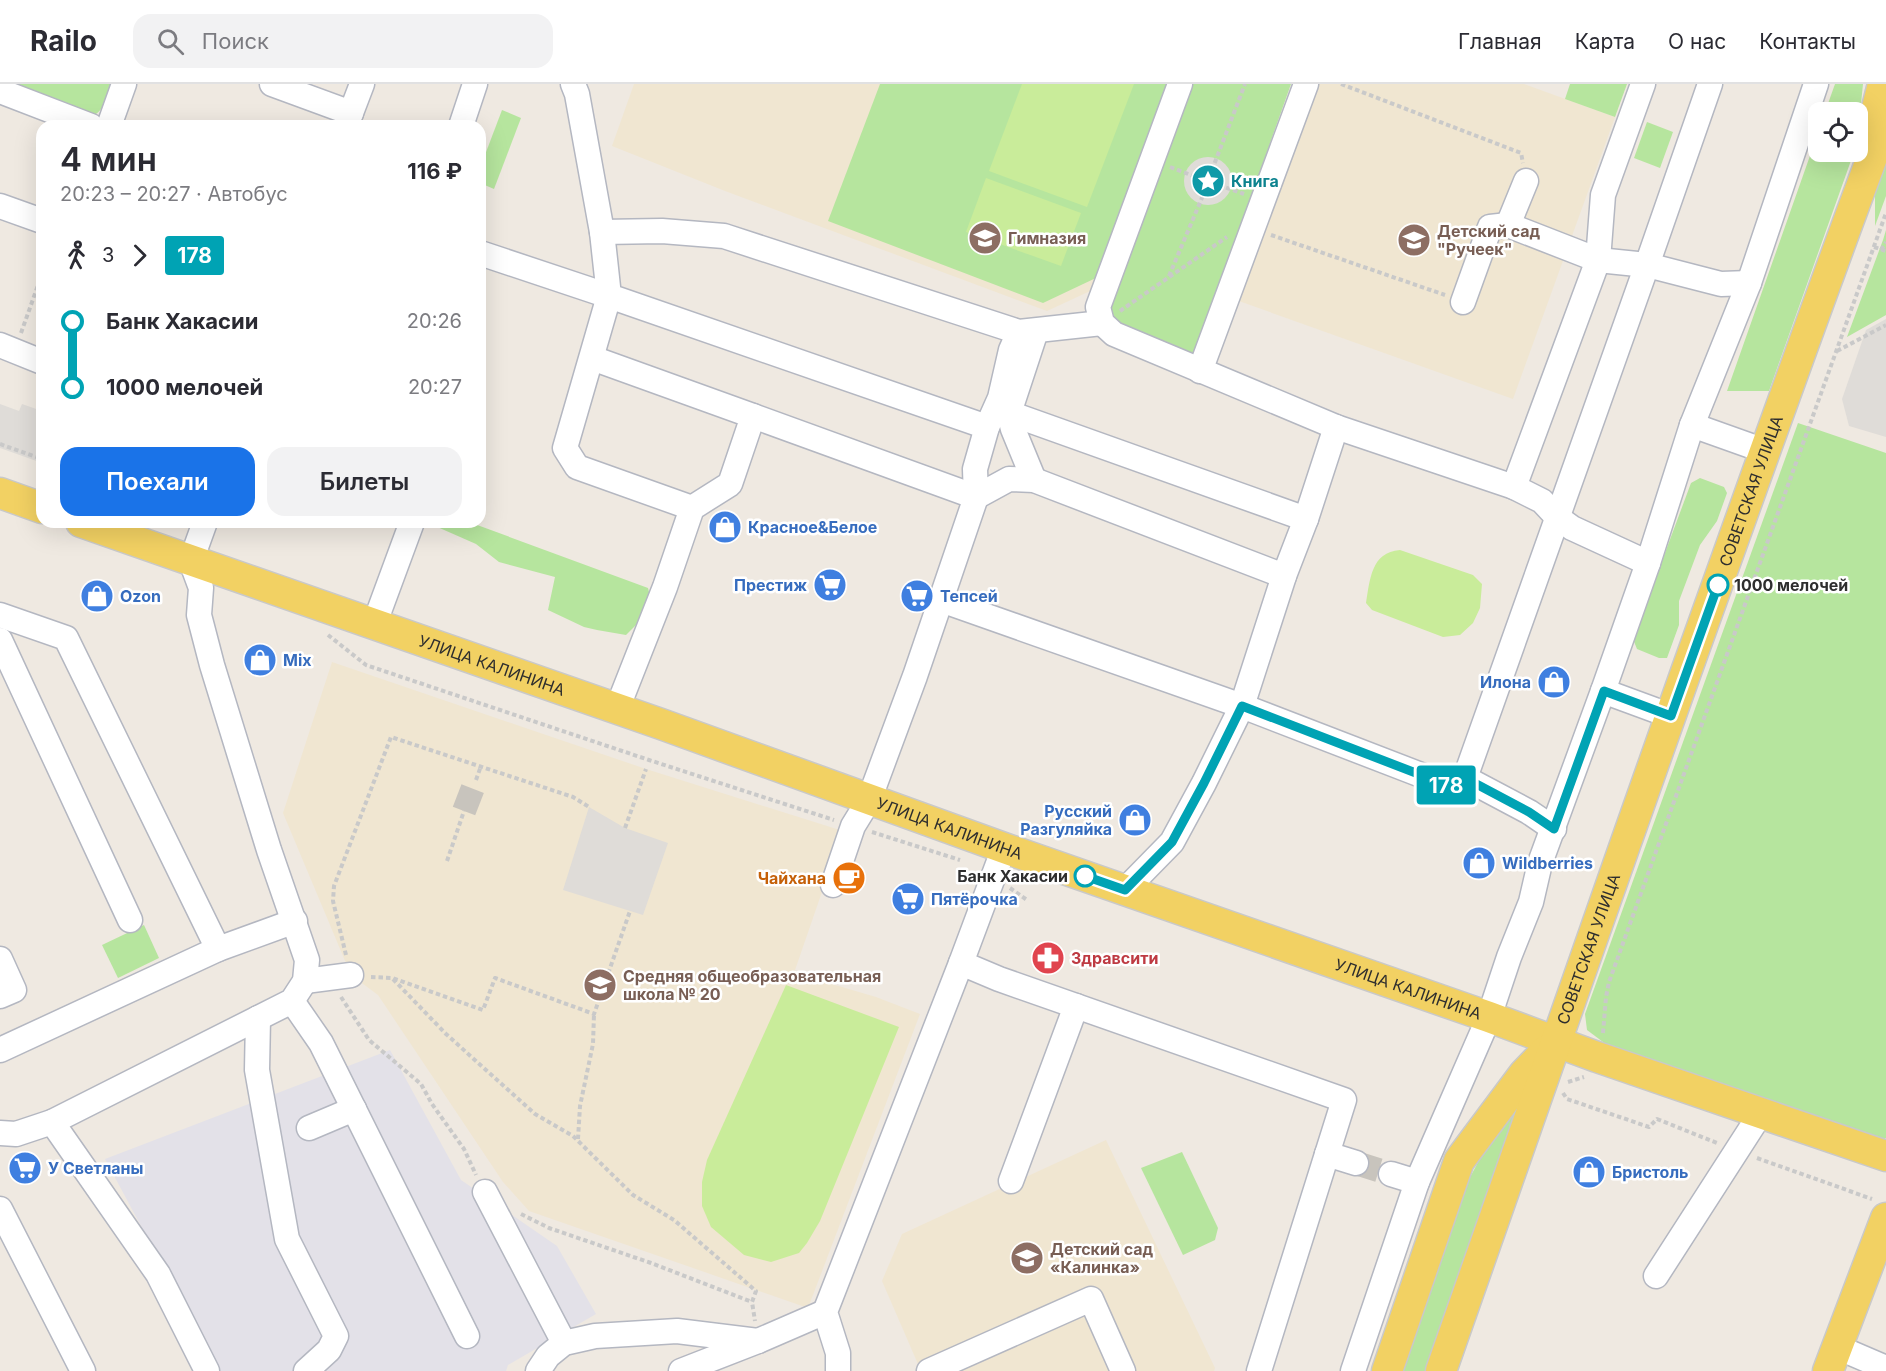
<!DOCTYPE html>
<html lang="ru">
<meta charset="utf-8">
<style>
:root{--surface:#fff;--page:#f2f2f3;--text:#2b2b33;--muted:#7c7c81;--line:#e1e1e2;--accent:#1a73e8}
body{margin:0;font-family:Inter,sans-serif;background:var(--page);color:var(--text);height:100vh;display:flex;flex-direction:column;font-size:22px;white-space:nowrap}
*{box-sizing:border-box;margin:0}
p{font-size:20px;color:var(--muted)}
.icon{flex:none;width:33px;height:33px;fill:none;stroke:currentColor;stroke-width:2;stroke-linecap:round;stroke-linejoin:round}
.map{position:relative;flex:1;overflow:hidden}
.drawer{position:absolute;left:36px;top:36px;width:450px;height:408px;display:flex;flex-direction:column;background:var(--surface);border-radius:18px;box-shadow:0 6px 24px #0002}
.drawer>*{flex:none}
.badge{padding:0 12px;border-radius:4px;font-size:21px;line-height:39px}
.tools{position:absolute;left:1808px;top:18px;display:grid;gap:12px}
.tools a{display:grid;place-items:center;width:60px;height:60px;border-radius:12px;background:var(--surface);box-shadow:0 6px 24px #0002;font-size:30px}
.map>.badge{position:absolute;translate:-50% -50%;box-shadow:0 0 0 3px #fff}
.legs{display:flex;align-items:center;gap:9px;height:66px;padding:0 24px;font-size:20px}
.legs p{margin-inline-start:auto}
.headline{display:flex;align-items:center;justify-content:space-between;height:102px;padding:0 24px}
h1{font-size:33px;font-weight:600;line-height:45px}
.action{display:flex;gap:12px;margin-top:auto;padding:12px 24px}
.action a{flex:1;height:69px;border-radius:18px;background:var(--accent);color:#fff;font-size:24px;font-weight:600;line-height:69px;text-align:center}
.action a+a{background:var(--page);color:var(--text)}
ul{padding:0 24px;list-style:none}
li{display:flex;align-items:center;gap:21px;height:66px;font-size:22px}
li i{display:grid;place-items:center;width:9px;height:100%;margin:0 8px;background:currentColor}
li i::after{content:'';width:15px;height:15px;margin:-8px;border:4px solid;border-radius:50%;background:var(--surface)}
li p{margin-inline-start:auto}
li:first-child i{background:linear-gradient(#0000 50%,currentColor 0)}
li:last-child i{background:linear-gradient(currentColor 50%,#0000 0)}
header{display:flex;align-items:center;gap:36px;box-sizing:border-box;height:84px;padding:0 30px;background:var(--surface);border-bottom:2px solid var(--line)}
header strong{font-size:28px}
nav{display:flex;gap:33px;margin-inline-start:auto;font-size:21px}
.search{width:420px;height:54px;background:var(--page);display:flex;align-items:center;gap:15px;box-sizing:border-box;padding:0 21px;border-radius:18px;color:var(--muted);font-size:22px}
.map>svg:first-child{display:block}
</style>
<header>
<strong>Railo</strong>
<div class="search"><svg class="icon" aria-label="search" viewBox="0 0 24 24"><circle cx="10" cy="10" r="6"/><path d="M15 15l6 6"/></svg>Поиск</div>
<nav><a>Главная</a><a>Карта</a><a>О нас</a><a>Контакты</a></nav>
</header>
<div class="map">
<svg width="1886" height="1287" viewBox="0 0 1886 1287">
<rect width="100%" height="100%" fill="#efe9e1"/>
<path fill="#e3e1e8" d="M390,966l71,130 96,66 39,68 -88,51 -2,6h-287l-114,-212z"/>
<g fill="#f0e6d1">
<path d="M634,0h539l-72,202 -54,25 -322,-120 -113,-45z"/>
<path d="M1315,0h209l91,33 -102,282 -277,-99z"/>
<path d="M332,578l314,107 197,62 -49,142 82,24 44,17 -112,294 -279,-97 -26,-29 -125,-187 -27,-20 -68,-162z"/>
<path d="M1106,1056l109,228 -1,3h-293l-39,-90 20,-47z"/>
</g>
<g fill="#b6e59e">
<path d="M10,0h102c-5,12 -7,27 -20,32z"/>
<path d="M880,0h288l-70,193 -55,26 -215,-82z"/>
<path d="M1190,0h101l-98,277 -81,-38 -6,-21z"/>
<path d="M1570,0h57l-12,33 -50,-18z"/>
<path d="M1835,0h28l-6,59v-31h-32z"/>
<path d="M502,26l19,8 -27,71 -14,-6v-15z"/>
<path d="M1647,38l26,10 -13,36 -26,-10z"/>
<path d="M1818,49v19h36l-85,239h-42z"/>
<path d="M1886,79v33l-11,30v-32z"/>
<path d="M1886,146v85l-39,22 36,-97z"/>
<path d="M1798,339l88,30v685h-13l-266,-93 -20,-15 -2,-16z"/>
<path d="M1700,394l24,9 3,6 -10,28 -17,24 -21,56v24l-12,33h-8l-22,-9 -4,-10 58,-156z"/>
<path d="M426,438h43l179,66 5,20 -27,27 -29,-5 -13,-3 -36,-17 7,-33 -56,-15 -23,-18z"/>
<path d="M144,841l15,33 -41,20 -16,-33z"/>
<path d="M1528,1005l-99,282h-28l65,-186 19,-36z"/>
<path d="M1182,1068l36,76 -3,12 -32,15 -42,-87z"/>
</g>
<g fill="#c9ec9a">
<path d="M1022,0h112l-47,123 -98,-36z"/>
<path d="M986,94l95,35 -20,53 -95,-34z"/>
<path d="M1400,466l73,25 9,9 -2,24 -7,15 -13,12 -17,2 -71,-27 -6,-7c4,-23 5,-51 34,-53z"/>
<path d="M786,901l113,42 -79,194 -13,22 -8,10 -28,9 -27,-7 -33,-28 -9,-21v-24l5,-22z"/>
</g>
<g fill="#dfdcd8">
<circle cx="1208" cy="97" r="24"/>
<path d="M1886,235v118l-37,-11 -7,-27 24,-69z"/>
<path d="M0,320l19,7 3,-7 20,7v52l-42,-15z"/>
<path d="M589,723l36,21 43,15 -25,72 -80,-25z"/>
</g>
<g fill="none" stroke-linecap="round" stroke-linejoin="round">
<g stroke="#c8c4bd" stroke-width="24" stroke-dasharray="24 12" stroke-linecap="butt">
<path d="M464,727l12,-31"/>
<path d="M1356,1079l35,11"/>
</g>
<g stroke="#b4b7c1" stroke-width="27">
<g id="minor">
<path d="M272,0l79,29"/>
<path d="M573,0l4,10 25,138 7,64 378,131"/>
<path d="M1180,0l-82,223 4,16 12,11 222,93 178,60 28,14 15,16 15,11 76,35"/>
<path d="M0,7l91,35"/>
<path d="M109,42l15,-42"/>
<path d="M346,42l16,-42"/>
<path d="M461,42l14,-42"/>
<path d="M1526,97l-18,44 90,35 49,5 74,19 28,-1"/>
<path d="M0,122l42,15"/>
<path d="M602,148l60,-1 62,5 295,96 83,-9"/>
<path d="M480,169l129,43 -44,152 12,19 115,41"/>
<path d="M1463,218l27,-75 18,-2"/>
<path d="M0,261l42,17"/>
<path d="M592,274l161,58 -23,68 -38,24 -27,79 -48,122"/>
<path d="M1200,287l106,-287"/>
<path d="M1009,329l297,106"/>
<path d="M753,332l223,81 33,-18 25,1 250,96"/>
<path d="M1692,341l73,26"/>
<path d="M1034,396l-21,-51 -4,-16 27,-82"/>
<path d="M1514,403l84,-227 5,-65 40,-111"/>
<path d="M941,516l301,106 205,79 18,-7 64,34 25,17"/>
<path d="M0,531l66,23 152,311 -218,101"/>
<path d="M374,541l38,-103"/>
<path d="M0,556l130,280"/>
<path d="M1603,607l68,25"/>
<path d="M1465,694l182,-513 63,-181"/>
<path d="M1004,764l-43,115 38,16 345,121 -85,271"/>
<path d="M833,801l20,-59 16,-26 46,-124 61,-179 -1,-28 12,-42 13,-29 11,-48 8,-18"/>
<path d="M1125,806l47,-48 32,-59 38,-77 42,-130 22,-57 30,-92"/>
<path d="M218,865l77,-28"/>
<path d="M0,875l14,31 -14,6"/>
<path d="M305,897l46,-6"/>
<path d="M292,917l29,42 146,293"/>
<path d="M258,934l-1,52 30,169 49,97 -7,14 -23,21"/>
<path d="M52,1038l106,152 49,97"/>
<path d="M309,1044l45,-19"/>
<path d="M0,1049l16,1 36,-12 240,-121 13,-20 2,-21 -38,-110 -57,-185 -13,-50 2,-27 -10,-27 14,-39"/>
<path d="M1327,1070l29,9"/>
<path d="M1391,1090l26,8"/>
<path d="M1011,1097l65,-175"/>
<path d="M485,1108l79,151"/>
<path d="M0,1125l83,162"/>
<path d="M1656,1192l105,-163"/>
<path d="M1837,1263l49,21"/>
<path d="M538,1287l10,-15 16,-13 31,-7 82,-5 81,10"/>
<path d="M681,1287l77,-30 67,-29"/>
<path d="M838,1287v-18l-13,-41 136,-349"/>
<path d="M929,1287l162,-72 32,72"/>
<path d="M1353,1287l64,-189 72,-165 20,-60 22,-55 9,-39 63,-172 45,-128 44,-138 57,-142 67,-199"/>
</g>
</g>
<g stroke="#c9c9c9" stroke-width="33">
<g id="major">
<path d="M1869,56l14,-56"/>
<path d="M0,409l42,15"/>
<path id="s1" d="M81,438l580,202 343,124 485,169 108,40 289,99"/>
<path d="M1387,1287l72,-210 65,-87 23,-24"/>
<path id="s2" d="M1441,1287c80,-233 163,-466 245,-699 66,-184 131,-369 200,-552"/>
<path d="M1828,1287l58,-153"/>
</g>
</g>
<g stroke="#c9c9c9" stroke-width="4" stroke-dasharray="4.5 3" stroke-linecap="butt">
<path d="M1341,0l180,69 2,10"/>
<path d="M1170,83l26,10"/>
<circle cx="1208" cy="97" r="12"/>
<path d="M1212,86l33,-86"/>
<path d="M1219,101l25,9"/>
<path d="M1271,151l174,60"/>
<path d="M1874,163l12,4"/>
<path d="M1881,166l5,-8"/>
<path d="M1169,192l35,-83"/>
<path d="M1120,227l107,-74"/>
<path d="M21,249l21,-59"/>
<path d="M1837,267l49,-26"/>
<path d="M0,360l42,15"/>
<path d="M328,551l38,30 283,95 185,60"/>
<path d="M476,696l5,-14"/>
<path d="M625,744l21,-59"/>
<path d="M872,748l88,28"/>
<path d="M447,777l17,-50"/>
<path d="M1010,804l17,12"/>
<path d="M346,871l-13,-54 1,-15 57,-149 182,60 16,10"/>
<path d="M371,893l21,1 91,32 12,-32 99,36 36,-103"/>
<path d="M393,895l53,55 89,80 38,22 60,59 41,25 82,71 -4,11 3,19"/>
<path d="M341,913l28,43 52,44 11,20 32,45 12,26"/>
<path d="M1603,949l3,-36 3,-15 277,-769"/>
<path d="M1568,998l16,-5"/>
<path d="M1563,1009l4,6 82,28 8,-8 60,24"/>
<path d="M578,1055l2,-33 13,-62 1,-30"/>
<path d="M1757,1074l115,41"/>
<path d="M521,1130l28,14 102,35 101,39"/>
</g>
<use href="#minor" stroke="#fff" stroke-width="24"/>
<use href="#major" stroke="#f2d163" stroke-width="30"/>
</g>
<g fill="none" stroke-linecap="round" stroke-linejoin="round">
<g stroke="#fff" stroke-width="14">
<path id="line-1" d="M1085,792l40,14 47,-48 32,-59 38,-77 205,79 18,-7 64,34 25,17 50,-138 67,25 47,-131"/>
</g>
<use href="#line-1" stroke="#00a3b4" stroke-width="9"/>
</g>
<defs>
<g id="sight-disc" transform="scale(1.725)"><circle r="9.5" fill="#0f9aa8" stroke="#fff"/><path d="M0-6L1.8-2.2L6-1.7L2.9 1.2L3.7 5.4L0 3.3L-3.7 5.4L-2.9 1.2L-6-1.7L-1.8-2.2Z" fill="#fff"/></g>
<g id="school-disc" transform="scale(1.725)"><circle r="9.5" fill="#8d6e63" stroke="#fff"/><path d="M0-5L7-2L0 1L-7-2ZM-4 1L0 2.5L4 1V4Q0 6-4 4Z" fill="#fff"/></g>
<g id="shop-disc" transform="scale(1.725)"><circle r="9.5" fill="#3f7fe0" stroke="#fff"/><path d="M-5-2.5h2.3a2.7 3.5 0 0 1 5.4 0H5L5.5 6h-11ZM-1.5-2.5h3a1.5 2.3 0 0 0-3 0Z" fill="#fff"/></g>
<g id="supermarket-disc" transform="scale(1.725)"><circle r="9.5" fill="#3f7fe0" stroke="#fff"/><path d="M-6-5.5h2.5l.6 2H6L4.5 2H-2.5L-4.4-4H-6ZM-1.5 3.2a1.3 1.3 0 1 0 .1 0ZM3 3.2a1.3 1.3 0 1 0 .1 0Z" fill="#fff"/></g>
<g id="cafe-disc" transform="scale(1.725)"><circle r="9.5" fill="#e8710a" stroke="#fff"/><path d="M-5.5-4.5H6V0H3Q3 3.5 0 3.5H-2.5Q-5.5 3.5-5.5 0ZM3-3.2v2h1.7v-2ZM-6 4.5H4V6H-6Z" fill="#fff"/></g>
<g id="pharmacy-disc" transform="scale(1.725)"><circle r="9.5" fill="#e0444e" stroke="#fff"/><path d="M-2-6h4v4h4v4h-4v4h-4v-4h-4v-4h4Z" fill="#fff"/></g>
</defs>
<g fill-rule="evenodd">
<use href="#sight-disc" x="1208" y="97"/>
<use href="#school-disc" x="985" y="154"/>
<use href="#school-disc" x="1414" y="156"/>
<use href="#shop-disc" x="725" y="443"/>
<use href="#supermarket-disc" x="830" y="501"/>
<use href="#shop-disc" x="97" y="512"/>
<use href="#supermarket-disc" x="917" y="512"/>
<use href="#shop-disc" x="260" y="576"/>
<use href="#shop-disc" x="1554" y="598"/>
<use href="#shop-disc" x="1135" y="736"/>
<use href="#shop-disc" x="1479" y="779"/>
<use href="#cafe-disc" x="849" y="794"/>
<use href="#supermarket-disc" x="908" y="815"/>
<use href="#pharmacy-disc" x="1048" y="874"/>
<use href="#school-disc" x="600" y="901"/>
<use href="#supermarket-disc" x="25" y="1084"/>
<use href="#shop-disc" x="1589" y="1088"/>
<use href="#school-disc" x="1027" y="1174"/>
</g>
<g fill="#fff" stroke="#00a3b4" stroke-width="3">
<circle cx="1718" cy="501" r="10"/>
<circle cx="1085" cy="792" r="10"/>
</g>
<g text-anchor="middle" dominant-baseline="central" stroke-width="5" stroke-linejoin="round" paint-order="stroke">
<g font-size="16" font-weight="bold" fill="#0d838f" stroke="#fff" text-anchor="start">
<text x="1231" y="97">Книга</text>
</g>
<g font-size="16" font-weight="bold" fill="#785e54" stroke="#fff" text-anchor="start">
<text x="1437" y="147">Детский сад<tspan x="1437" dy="18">"Ручеек"</tspan></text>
<text x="1008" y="154">Гимназия</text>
<text x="623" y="892">Средняя общеобразовательная<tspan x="623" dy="18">школа № 20</tspan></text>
<text x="1050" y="1165">Детский сад<tspan x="1050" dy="18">«Калинка»</tspan></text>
</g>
<g font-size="16" fill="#2e2e2e" stroke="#fff">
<text stroke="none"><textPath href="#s2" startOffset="933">СОВЕТСКАЯ УЛИЦА</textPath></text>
<text stroke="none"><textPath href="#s1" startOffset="435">УЛИЦА КАЛИНИНА</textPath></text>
<text stroke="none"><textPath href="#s1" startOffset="921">УЛИЦА КАЛИНИНА</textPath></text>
<text stroke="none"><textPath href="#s2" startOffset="447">СОВЕТСКАЯ УЛИЦА</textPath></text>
<text stroke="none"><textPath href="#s1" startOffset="1407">УЛИЦА КАЛИНИНА</textPath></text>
</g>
<g font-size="16" font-weight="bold" fill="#366cbe" stroke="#fff" text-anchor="start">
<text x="748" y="443">Красное&amp;Белое</text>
<text x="807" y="501" text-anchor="end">Престиж</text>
<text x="120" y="512">Ozon</text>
<text x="940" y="512">Тепсей</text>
<text x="283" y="576">Mix</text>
<text x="1531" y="598" text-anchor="end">Илона</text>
<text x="1112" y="727" text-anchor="end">Русский<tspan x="1112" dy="18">Разгуляйка</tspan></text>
<text x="1502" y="779">Wildberries</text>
<text x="931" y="815">Пятёрочка</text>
<text x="48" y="1084">У Светланы</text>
<text x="1612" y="1088">Бристоль</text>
</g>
<g font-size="16" font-weight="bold" fill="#2e2e2e" stroke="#fff" text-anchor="start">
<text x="1734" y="501">1000 мелочей</text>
<text x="1068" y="792" text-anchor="end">Банк Хакасии</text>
</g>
<g font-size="16" font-weight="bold" fill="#c56008" stroke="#fff" text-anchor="end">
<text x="826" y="794">Чайхана</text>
</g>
<g font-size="16" font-weight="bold" fill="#be3a42" stroke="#fff" text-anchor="start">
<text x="1071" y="874">Здравсити</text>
</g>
</g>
</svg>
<div class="tools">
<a><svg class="icon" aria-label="locate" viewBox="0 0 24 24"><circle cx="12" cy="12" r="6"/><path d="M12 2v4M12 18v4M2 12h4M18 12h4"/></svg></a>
</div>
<b class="badge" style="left:1446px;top:701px;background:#00a3b4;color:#fff">178</b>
<section class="drawer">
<div class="headline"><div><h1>4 мин</h1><p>20:23 – 20:27 · Автобус</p></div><b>116 ₽</b></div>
<div class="legs"><svg class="icon" aria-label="walk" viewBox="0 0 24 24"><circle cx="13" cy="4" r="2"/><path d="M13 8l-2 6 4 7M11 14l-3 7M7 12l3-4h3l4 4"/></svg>3<svg class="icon" aria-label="forward" viewBox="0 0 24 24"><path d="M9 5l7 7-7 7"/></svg><b class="badge" style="background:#00a3b4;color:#fff">178</b></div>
<ul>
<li><i style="color:#00a3b4"></i><b>Банк Хакасии</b><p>20:26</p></li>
<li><i style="color:#00a3b4"></i><b>1000 мелочей</b><p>20:27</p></li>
</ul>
<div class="action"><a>Поехали</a><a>Билеты</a></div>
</section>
</div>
